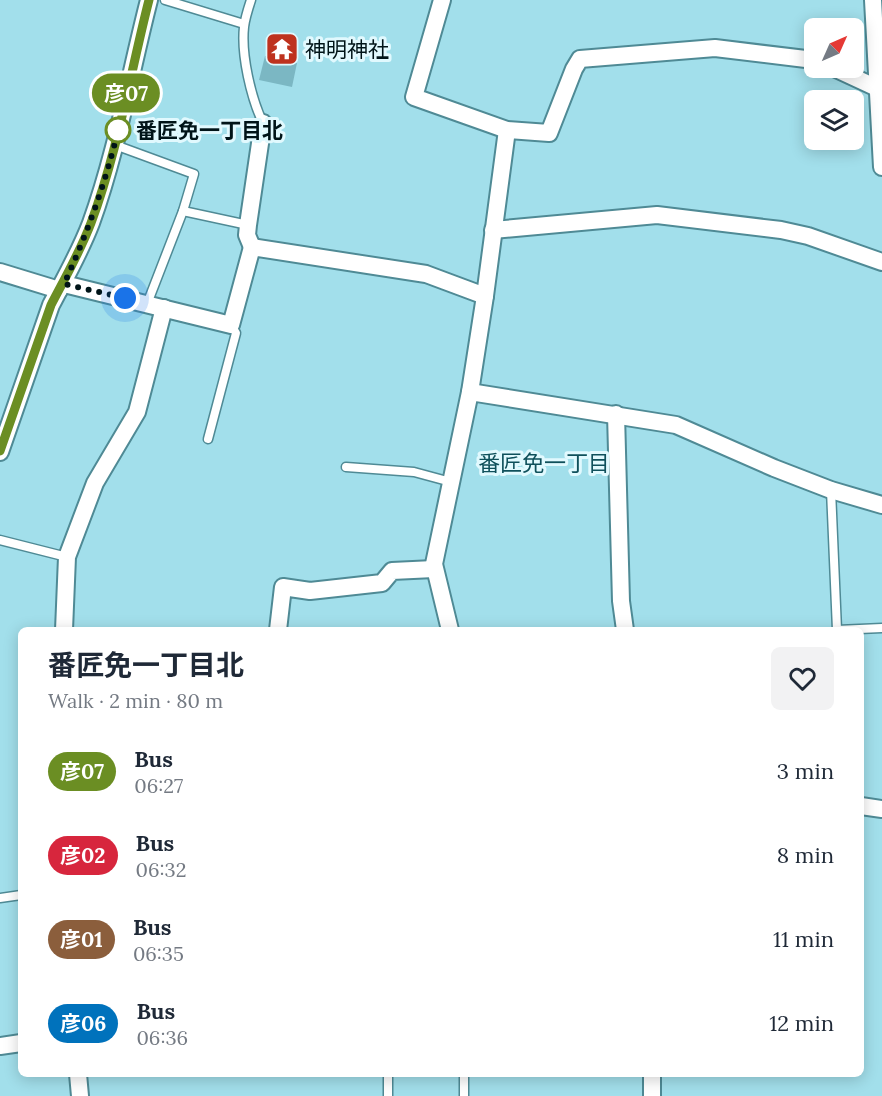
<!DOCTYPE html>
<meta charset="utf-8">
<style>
:root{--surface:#fff;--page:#f2f2f3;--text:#1f2937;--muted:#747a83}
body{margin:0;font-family:Lora,"Noto Sans JP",serif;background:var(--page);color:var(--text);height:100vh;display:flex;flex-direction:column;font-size:22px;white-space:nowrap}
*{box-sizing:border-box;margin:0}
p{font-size:20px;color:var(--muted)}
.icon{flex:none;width:33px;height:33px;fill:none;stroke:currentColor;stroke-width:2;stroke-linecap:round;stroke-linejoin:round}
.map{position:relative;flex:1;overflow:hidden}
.panel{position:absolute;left:18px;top:627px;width:846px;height:450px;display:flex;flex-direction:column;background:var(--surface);border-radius:9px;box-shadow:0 3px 15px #0003}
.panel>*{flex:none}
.badge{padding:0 12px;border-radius:20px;font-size:21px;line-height:39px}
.needle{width:39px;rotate:45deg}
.fabs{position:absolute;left:804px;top:18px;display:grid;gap:12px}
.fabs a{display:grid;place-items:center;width:60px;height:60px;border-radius:9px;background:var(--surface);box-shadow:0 3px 15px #0003;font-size:30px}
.you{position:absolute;width:30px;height:30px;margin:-15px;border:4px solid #fff;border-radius:50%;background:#1a73e8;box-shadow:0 0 0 9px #1a73e833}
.map>.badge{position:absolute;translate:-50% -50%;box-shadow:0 0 0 3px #fff}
.round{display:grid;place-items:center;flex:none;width:63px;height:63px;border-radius:9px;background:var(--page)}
.overview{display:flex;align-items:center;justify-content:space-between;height:102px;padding:0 30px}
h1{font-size:28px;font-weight:700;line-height:45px}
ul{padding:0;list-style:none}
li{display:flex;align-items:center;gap:18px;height:84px;padding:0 30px}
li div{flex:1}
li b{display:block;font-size:22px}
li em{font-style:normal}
li .badge{min-width:66px;font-weight:700;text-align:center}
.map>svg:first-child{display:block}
</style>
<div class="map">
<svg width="882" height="1096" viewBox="0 0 882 1096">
<rect width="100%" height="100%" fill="#a2dfeb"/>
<path fill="#7bb7c3" d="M276,40l16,3 -4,18 9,2 -5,24 -33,-7 6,-24 8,1z"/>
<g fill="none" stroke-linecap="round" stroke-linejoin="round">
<g stroke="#4f8a95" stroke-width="11">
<g id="service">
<path d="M165,0l79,24"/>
<path d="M251,0c-3,9 -6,18 -7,27 -3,28 7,71 19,96"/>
<path d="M115,145l79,29 -11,37"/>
<path d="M147,304l36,-93 65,14"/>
<path d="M208,439l28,-106 -5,-8"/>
<path d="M346,467l68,5 37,10"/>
<path d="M831,490l6,140"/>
<path d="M0,540l67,17"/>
<path d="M837,630l45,-2"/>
<path d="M0,898l21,-3"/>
<path d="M388,1074v22"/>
<path d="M464,1074v22"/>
</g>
</g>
<g stroke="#4f8a95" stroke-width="20">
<g id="minor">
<path d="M442,0l-28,97 93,33 42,3 25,-64 6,-10 135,-11 99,12"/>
<path d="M873,0l9,167"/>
<path d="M834,68l43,20"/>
<path d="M493,230l164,-15 124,15 27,6 74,26"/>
<path d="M252,247l-5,-12 1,-10 15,-102"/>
<path d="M0,272l59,18"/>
<path d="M64,284l167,41 21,-78 174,27 59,22"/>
<path d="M470,392l206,33 98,43 57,22 51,15"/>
<path d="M616,414l5,187 4,29"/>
<path d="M0,452l51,-147c14,-27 29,-53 40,-82 26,-72 39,-149 58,-223"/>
<path d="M64,630l3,-73 28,-74 42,-71 27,-104"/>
<path d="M278,630l5,-43 27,4 72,-8 10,-12 42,-2"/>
<path d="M450,630l-16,-66 36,-172 15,-96 22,-166"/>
<path d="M861,806l21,3"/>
<path d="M0,1046l21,-3"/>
<path d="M78,1074l2,22"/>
<path d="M652,1074v22"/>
</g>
</g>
<use href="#service" stroke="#fff" stroke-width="8"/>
<use href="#minor" stroke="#fff" stroke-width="16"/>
</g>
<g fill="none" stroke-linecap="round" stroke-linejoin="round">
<g stroke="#fff" stroke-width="14">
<path id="line" d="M0,451l51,-146c14,-27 29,-53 40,-82 27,-72 39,-149 58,-223"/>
</g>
<use href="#line" stroke="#6b8e23" stroke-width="9"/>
<path stroke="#001418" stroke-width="6" stroke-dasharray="0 10.8" d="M118,130l2,-8c-13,57 -32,110 -56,162l61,14"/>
</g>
<defs>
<g id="temple-square" transform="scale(1.725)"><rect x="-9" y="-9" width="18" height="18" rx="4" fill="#be321e" stroke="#e1f9fe"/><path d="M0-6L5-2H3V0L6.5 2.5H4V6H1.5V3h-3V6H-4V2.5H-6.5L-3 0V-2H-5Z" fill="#fff"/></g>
</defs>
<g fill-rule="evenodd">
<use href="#temple-square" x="282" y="49"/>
</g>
<circle fill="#fff" stroke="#6b8e23" stroke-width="3" cx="118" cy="130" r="12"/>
<g text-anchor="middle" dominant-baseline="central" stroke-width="6" stroke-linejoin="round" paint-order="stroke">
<g font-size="21" fill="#001418" stroke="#e1f9fe" text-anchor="start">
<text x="305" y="49">神明神社</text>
</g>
<g font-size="21" font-weight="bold" fill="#001418" stroke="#e1f9fe" text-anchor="start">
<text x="136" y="130">番匠免一丁目北</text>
</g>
<g font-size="22" fill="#0f505b" stroke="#e1f9fe">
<text x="544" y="463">番匠免一丁目</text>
</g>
</g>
</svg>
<div class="fabs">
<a><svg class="needle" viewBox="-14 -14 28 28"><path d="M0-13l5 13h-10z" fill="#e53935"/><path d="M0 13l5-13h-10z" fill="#747a83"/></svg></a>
<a><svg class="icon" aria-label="layers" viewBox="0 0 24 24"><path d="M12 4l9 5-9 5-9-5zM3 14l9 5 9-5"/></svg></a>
</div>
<div class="you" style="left:125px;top:298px"></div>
<b class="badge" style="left:126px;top:93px;background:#6b8e23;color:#fff">彦07</b>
<section class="panel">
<div class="overview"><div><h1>番匠免一丁目北</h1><p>Walk · 2 min · 80 m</p></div><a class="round"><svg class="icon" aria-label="heart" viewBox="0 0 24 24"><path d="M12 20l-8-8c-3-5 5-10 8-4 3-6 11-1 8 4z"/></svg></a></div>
<ul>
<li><span class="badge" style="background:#6b8e23;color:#fff">彦07</span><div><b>Bus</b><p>06:27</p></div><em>3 min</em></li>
<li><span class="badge" style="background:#d7263d;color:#fff">彦02</span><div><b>Bus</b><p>06:32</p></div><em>8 min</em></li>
<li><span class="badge" style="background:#8b5e3c;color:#fff">彦01</span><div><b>Bus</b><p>06:35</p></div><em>11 min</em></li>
<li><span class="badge" style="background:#0072bc;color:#fff">彦06</span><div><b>Bus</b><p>06:36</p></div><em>12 min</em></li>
</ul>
</section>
</div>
